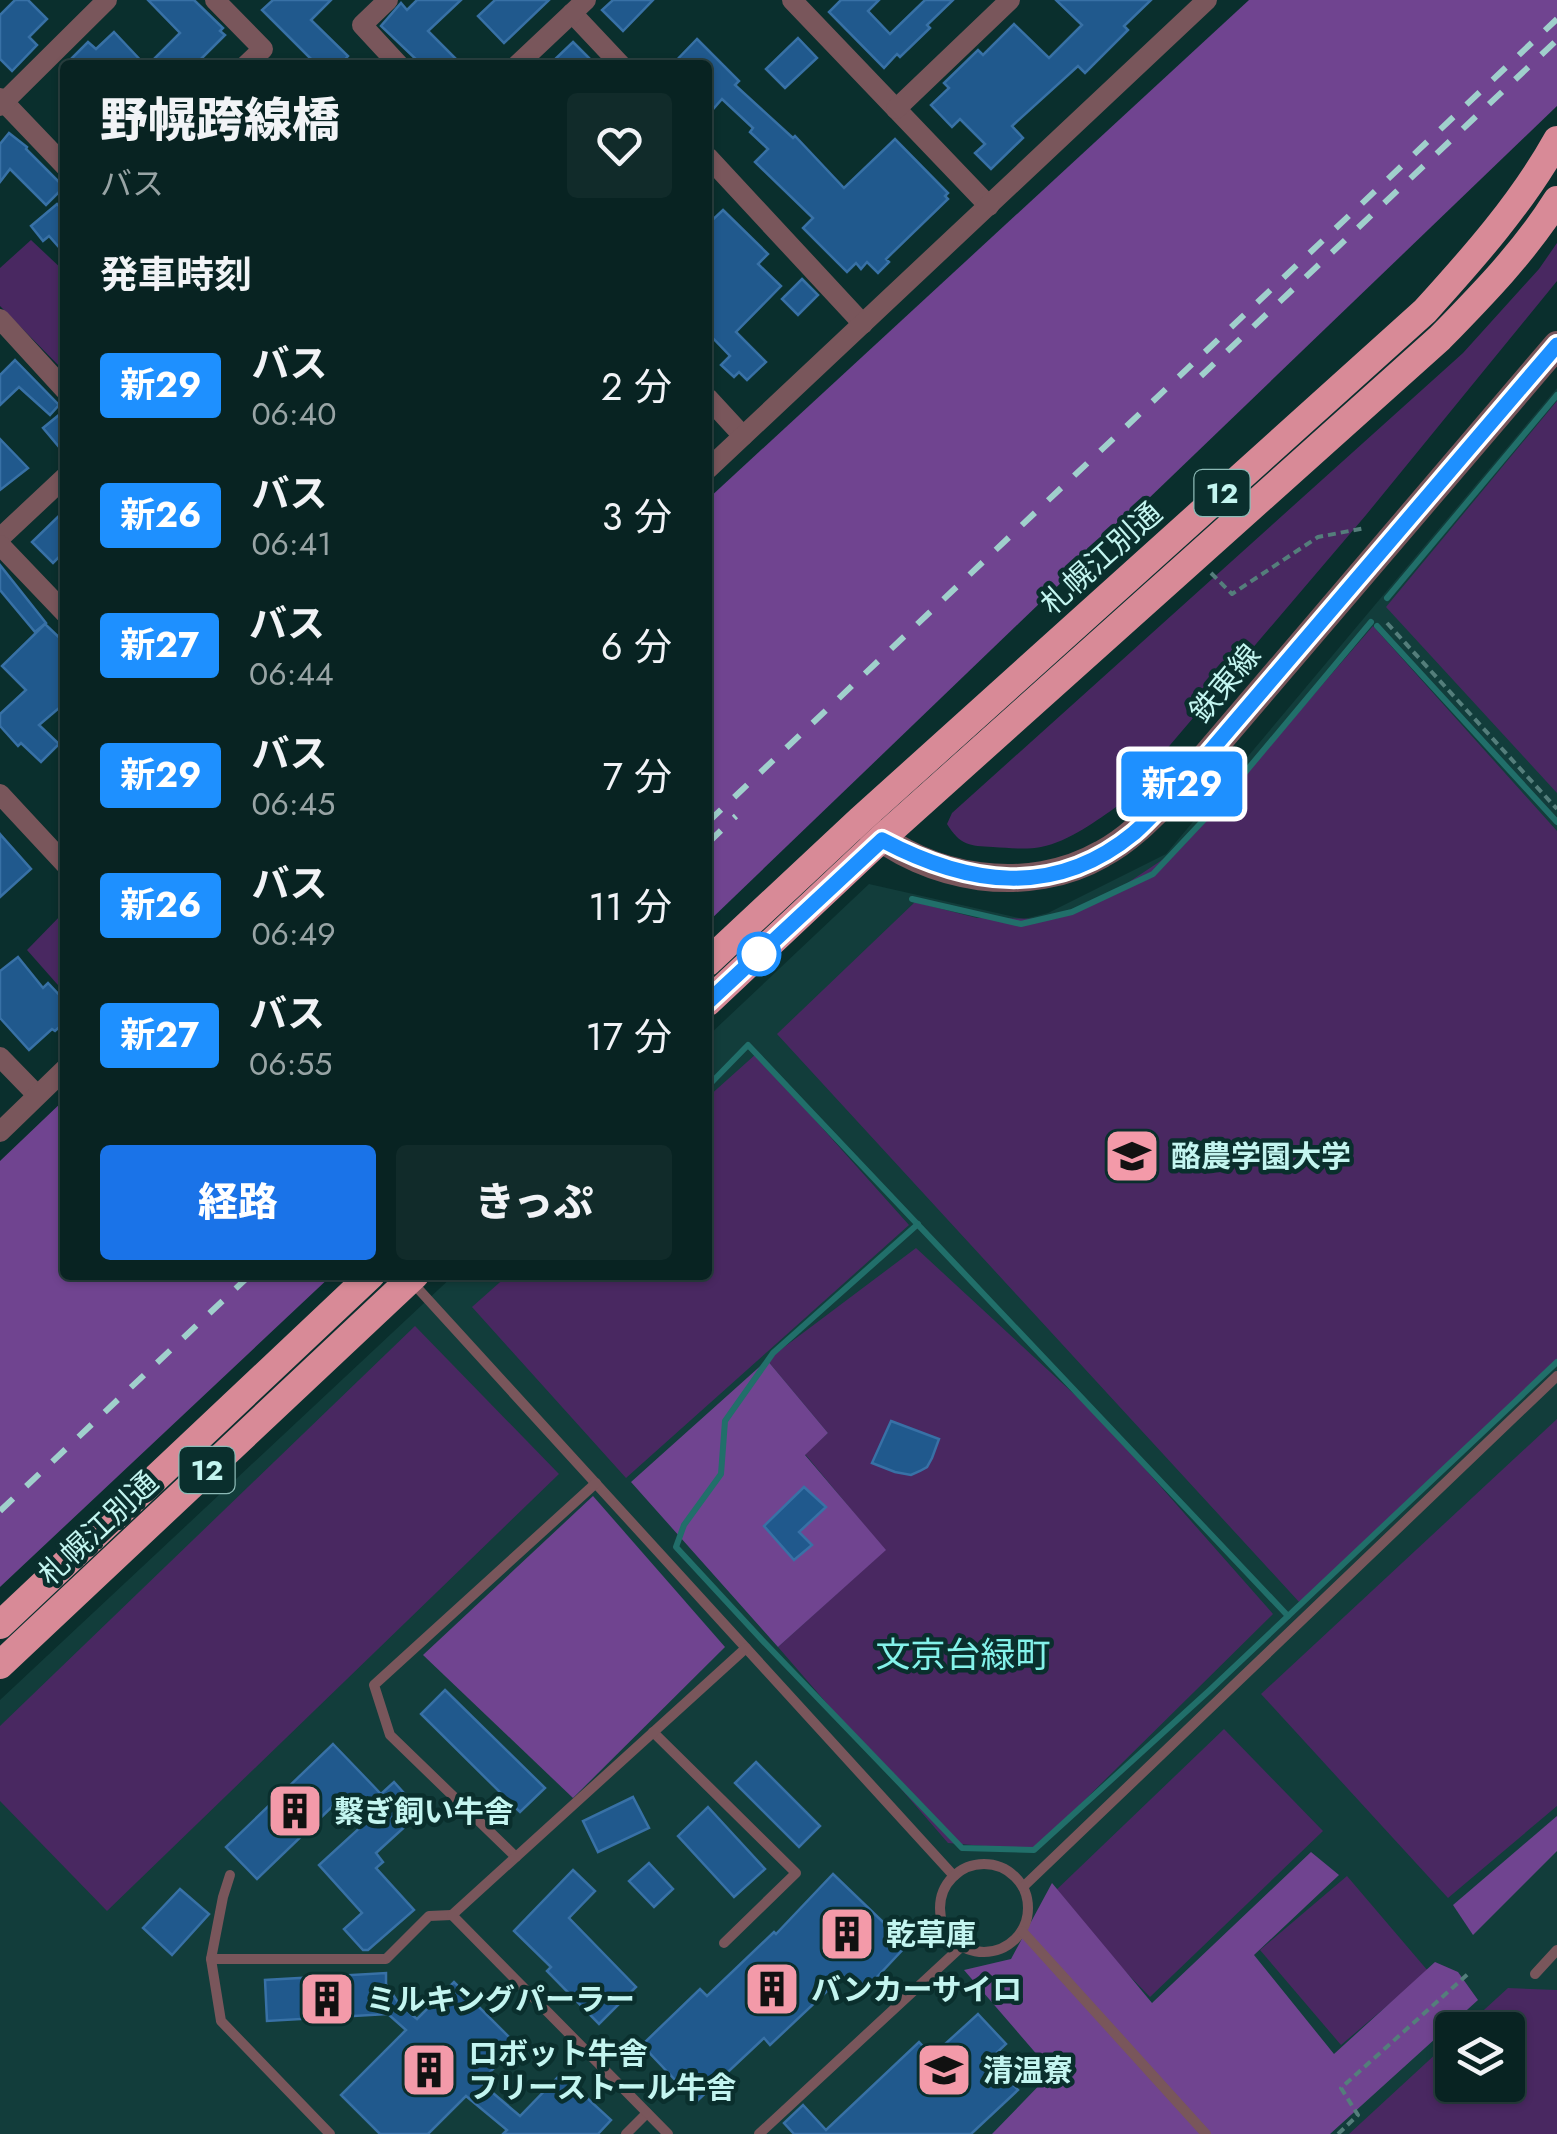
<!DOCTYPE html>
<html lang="ja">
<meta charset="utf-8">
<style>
:root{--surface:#082322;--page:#112b2a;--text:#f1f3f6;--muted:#98a4a5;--line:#294040;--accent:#1a73e8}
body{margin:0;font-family:Jost,"Noto Sans JP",sans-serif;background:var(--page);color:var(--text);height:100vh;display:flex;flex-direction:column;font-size:38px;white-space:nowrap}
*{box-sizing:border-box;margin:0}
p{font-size:32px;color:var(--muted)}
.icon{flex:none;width:55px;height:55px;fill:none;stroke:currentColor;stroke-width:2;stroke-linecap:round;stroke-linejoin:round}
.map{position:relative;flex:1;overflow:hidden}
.details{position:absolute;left:60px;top:60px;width:652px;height:1220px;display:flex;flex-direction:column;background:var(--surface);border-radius:10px;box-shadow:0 2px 8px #0004,0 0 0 2px var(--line)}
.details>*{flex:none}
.badge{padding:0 20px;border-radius:8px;font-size:35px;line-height:65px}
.buttons{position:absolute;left:1435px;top:2012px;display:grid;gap:20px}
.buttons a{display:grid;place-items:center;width:90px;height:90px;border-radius:10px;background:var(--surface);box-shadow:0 2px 8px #0004,0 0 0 2px var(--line);font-size:50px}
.map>.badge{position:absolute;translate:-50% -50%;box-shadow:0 0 0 5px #fff}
h2{padding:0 40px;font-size:38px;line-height:90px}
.round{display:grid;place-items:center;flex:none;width:105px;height:105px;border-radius:10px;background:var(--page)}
.overview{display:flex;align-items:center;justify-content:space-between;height:170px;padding:0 40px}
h1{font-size:48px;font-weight:800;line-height:75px}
.primary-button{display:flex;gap:20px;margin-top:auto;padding:20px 40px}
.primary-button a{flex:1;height:115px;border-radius:10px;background:var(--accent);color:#fff;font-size:40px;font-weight:800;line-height:115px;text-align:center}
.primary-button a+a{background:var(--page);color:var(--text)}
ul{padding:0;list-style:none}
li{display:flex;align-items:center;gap:30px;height:130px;padding:0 40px}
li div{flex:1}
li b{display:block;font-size:38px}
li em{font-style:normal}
li .badge{min-width:110px;font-weight:700;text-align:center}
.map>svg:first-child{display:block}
</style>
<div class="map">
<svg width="1557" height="2134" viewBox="0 0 1557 2134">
<rect width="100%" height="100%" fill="#0a2f2d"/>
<path fill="#123d3b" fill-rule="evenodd" d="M1557,388v1746h-1557v-434l454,-425h254v-239l161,-152 155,35 24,-6 118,-59zM1452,2030h56v55h-56z"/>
<g fill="#492861">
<path d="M31,240l34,32v100l-65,-66v-38z"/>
<path d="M1557,243v38l-191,234 -247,290c-23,16 -49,36 -78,42 -15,3 -32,1 -48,0 -24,-1 -33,-2 -46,-23l5,-11 511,-460 76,-84z"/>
<path d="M1557,401v392l-171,-186z"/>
<path d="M1373,626l184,205v528l-257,244 -523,-569 138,-132 62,16 78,1 50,-21 78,-52z"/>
<path d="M65,911v82l-38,-43z"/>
<path d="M756,1054l153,171 -283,253 -154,-171 36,-32h200v-178z"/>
<path d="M916,1248l186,172 171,194 -239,236 -86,-7 -170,-196 107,-97 -80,-96 23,-21 -61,-73z"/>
<path d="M415,1326l144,148 -452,437 -107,-110v-75z"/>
<path d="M1557,1419v387l-109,92 -187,-204z"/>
<path d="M1224,1729l99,102 -173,166 -99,-102z"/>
<path d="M1347,1876l81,95 -87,74 -81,-95z"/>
<path d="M1508,1988l49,2v144h-208l103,-95v46h56v-55h-46z"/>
</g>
<g fill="#704490">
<path d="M1249,0h308v106l-849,816v-423z"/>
<path d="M65,1099v176h267l-332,312v-426z"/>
<path d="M767,1360l61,73 -23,22 81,95 -108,97 -147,-165z"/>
<path d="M593,1496l132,151 -152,151 -150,-143z"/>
<path d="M1557,1816v35l-84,84 -20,-30z"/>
<path d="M1311,1852l28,23 -85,80 80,99 101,-92 23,10 20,28 -148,134h-338l60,-62 -88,-102 47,-11 41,-76 100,120z"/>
</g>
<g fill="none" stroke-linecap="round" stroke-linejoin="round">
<g stroke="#216f6a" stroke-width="6">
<path d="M1387,598l170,-203"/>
<path d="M1377,626l180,196"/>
<path d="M912,899l109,25 51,-12 81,-38 63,-67 155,-185"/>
<path d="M708,1086l40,-41 540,571"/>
<path d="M918,1224l-145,129 -48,68 -4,53 -37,51 -8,22 86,93 200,208 72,2 177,-161 346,-327"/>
</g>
</g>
<g fill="#20598d" stroke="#3871a6" stroke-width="2.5">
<path d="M15,0h13l19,19 -18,18 8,8 -25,26 -12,-12v-44z"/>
<path d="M148,0h46l29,28 -3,3 5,4 -30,30h-47l32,-32z"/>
<path d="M273,0h58l-20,20 37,36 -8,9h-23l-55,-55z"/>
<path d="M417,0h44l-33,31 34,34h-40l-41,-39 20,-23 6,7z"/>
<path d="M495,0h54l-45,43 -26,-27z"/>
<path d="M613,0h40l-30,31 -21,-21z"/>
<path d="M841,0h38l-11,11 22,23 35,-34h28l-26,25 3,3 -30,29 -3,-3 -13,14 -55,-56z"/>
<path d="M1056,0h95l-27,26 4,4 -43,43 -7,-7 -66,60 11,12 -32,31 -16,-16 10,-9 -25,-25 -8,8 -21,-22 18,-17 -5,-5 34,-33 5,5 31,-31 35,34 33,-33z"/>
<path d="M114,32l31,33h-80l23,-23 8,7z"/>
<path d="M798,38l19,20 -32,30 -19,-19z"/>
<path d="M697,39l42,42 -4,4 58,53 2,-2 49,52 51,-49 53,54 -3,3 3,3 -62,60 3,3 -11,11 -11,-11 -6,7 -5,-6 -9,9 -44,-44 10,-10 -58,-56 13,-13 -18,-17 3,-4 -31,-29 -14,16v-50h-36z"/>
<path d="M573,42l23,23h-47z"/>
<path d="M9,133l18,14 -1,2 38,38 -18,18 -36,-36 -10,13v-38z"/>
<path d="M57,204l8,9v41l-16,-18 -6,5 -12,-15z"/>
<path d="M723,210l45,44 -10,10 23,22 -45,46 30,30 -19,18 -8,-8 -5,5 -13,-12 9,-9 -22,-23v-109z"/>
<path d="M802,279l16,16 -20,20 -16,-16z"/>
<path d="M15,360l44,45 -9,10 -31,-28 -19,18v-30z"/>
<path d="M65,410v44l-22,-26z"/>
<path d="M0,439l28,29 -28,22z"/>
<path d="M65,510v41l-12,12 -21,-21z"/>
<path d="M0,565l46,58 -11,9 -35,-42z"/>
<path d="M45,624l20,19v60l-26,22 20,19 -18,18 -20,-19 -3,3 -18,-20v-12l26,-24 -24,-24z"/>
<path d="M0,834l31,35 -31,28z"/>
<path d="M18,957l25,31 5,-5 17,18v21l-10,9 -3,-2 -23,21 -29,-32v-47z"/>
<path d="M891,1421l48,18 -7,19 -5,9 -7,4 -9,4 -16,-3 -23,-9z"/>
<path d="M804,1487l22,20 -27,25 13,13 -18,15 -30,-34z"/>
<path d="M445,1690l100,98 -25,24 -99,-98z"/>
<path d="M333,1744l48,50 13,-12 27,30 -45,41 7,9 -7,6 38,42 -46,40h-5l-19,-21 18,-16 -43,-48 45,-41 -23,-26 -84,81 -31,-32z"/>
<path d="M756,1762l64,64 -21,21 -64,-64z"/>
<path d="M633,1797l16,31 -51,24 -15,-31z"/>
<path d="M708,1807l57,62 -31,28 -56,-61z"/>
<path d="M649,1863l24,26 -19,18 -25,-26z"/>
<path d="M573,1870l22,21 -26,27 67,69 -37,37 -52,-53 4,-4 -37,-36z"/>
<path d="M833,1874l74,71 -46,49 -18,-18 -73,69 -6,-7 -68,64 -54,-57 58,-56 7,7 67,-64 2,2z"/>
<path d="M180,1889l29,25 -37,41 -29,-27z"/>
<path d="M386,1973v11l13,20 18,15 37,-37 63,63 -37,37 40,34 41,-42 50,46 -13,14h-95l4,-4 -41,-34 -38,38h-48l-39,-39 65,-65 -18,-16 -121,7 -2,-41z"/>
<path d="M978,2014l28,30 -17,16 29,30 -47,44h-177l-10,-11 19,-18 23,25 93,-88 13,14z"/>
</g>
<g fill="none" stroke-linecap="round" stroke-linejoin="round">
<g stroke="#547e7b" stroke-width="4" stroke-dasharray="8 5" stroke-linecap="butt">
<path d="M1211,573l21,21 86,-57 47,-9"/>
<path d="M1387,623l170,186"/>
<path d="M1338,2134l20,-19 -17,-27 128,-115"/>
</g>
<g stroke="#79565b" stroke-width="10">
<path d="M412,1282l542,594"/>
<path d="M653,1732l143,141 -72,70"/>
<path d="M516,1857l-126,-122 -16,-50 222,-202"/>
<circle cx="984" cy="1908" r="44"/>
<path d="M1023,1887l534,-511"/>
<path d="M1022,1931l184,203"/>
<path d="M211,1959l12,-62 7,-22"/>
<path d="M1535,1974l22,-24"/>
<path d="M330,2134l-109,-113 -10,-62h175l43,-43 23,-1"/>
<path d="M626,2134l21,-21"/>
<path d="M668,2134l-216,-219 294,-267"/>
<path d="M759,2134l202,-187"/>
</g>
<g stroke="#79565b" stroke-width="20">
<path d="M215,0l48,49 -17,16"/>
<path d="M388,0l-26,25 37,40"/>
<path d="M792,0l197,206"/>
<path d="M572,13l49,52"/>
<path d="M517,65l69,-65"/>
<path d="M0,98l65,68"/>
<path d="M0,106l107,-106"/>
<path d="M896,109l114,-109"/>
<path d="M708,157l155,167"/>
<path d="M0,319l65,71"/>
<path d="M708,398l35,38"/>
<path d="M708,469l499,-469"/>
<path d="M0,538l65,-61"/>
<path d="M0,545l65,68"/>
<path d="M0,794l65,70"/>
<path d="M0,1057l37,38"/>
<path d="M0,1132l65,-63"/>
</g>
<path stroke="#79565b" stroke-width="28" d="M865,825c63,56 164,71 237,29 30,-16 52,-41 76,-65l379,-444"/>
<g stroke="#d88a97" stroke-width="28">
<path d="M708,962l152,-142 565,-509c48,-53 97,-108 132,-171"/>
<path d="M708,1002l173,-163 559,-501c42,-43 85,-87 117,-138"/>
<path d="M0,1625l371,-350"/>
<path d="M0,1665l415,-390"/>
</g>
<g stroke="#a0d0cc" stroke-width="6" stroke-dasharray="18 18" stroke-linecap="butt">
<path d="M1201,376l356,-336"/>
<path d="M708,822l849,-803"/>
<path d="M708,843l28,-27"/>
<path d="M0,1511l250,-236"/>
</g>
</g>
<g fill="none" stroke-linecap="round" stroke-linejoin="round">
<g stroke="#fff" stroke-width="22">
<path id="line" d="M708,1002l174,-162c85,45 172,59 252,-7 15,-13 29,-30 44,-44l379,-444"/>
</g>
<use href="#line" stroke="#1e90ff" stroke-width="15"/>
</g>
<defs>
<g id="university-square" transform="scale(2.875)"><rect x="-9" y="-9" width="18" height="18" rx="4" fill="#f39aa9" stroke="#0a2f2d"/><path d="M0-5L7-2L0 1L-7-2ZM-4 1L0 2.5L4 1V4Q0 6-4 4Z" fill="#111"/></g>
<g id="building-square" transform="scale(2.875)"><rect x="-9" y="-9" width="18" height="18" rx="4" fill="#f39aa9" stroke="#0a2f2d"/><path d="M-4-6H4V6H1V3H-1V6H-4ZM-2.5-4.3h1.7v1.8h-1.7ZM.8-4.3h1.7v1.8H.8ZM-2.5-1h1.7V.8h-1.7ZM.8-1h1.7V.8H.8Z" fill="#111"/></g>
</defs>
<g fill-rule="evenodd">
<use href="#university-square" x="1132" y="1156"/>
<use href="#building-square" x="295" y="1811"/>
<use href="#building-square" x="847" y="1934"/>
<use href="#building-square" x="772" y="1989"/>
<use href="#building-square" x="327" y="1999"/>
<use href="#building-square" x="429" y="2070"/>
<use href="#university-square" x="944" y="2070"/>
</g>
<circle fill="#fff" stroke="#1e90ff" stroke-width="5" cx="759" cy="954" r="20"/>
<g text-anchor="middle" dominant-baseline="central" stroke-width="9" stroke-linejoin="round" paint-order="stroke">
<g fill="#0a2f2d" stroke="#8cbab6" stroke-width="2.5">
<rect x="1194.5" y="470" width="55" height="46" rx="8"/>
<rect x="179.5" y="1447" width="55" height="46" rx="8"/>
</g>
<g font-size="28" font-weight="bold" fill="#c3f5f0">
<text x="1222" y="493">12</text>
<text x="207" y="1470">12</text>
</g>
<g font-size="30" fill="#c3f5f0" stroke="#0a2f2d">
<text transform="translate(1101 558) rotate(-42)">札幌江別通</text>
<text transform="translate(1225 683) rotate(-50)">鉄東線</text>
<text transform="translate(98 1528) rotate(-43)">札幌江別通</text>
</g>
<g font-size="30" font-weight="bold" fill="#c3f5f0" stroke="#0a2f2d" text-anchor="start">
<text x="1171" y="1156">酪農学園大学</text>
<text x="334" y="1811">繋ぎ飼い牛舎</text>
<text x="886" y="1934">乾草庫</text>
<text x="811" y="1989">バンカーサイロ</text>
<text x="366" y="1999">ミルキングパーラー</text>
<text x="468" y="2053">ロボット牛舎<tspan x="468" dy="34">フリーストール牛舎</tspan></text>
<text x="983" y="2070">清温寮</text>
</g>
<g font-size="35" fill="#84f2ea" stroke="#0a2f2d">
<text x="963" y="1655">文京台緑町</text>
</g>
</g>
</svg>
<div class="buttons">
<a><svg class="icon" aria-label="layers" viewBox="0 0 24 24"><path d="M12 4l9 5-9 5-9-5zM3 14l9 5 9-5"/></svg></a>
</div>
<b class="badge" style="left:1182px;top:784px;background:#1e90ff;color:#fff">新29</b>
<section class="details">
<div class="overview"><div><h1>野幌跨線橋</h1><p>バス</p></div><a class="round"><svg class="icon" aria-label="heart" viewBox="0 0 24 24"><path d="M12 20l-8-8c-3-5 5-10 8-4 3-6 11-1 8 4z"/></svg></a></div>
<h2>発車時刻</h2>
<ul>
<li><span class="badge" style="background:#1e90ff;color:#fff">新29</span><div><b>バス</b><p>06:40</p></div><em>2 分</em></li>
<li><span class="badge" style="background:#1e90ff;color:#fff">新26</span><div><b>バス</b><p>06:41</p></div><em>3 分</em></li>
<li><span class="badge" style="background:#1e90ff;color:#fff">新27</span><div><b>バス</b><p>06:44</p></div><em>6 分</em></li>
<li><span class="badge" style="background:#1e90ff;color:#fff">新29</span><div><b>バス</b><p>06:45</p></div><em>7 分</em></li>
<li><span class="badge" style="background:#1e90ff;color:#fff">新26</span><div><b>バス</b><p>06:49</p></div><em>11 分</em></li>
<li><span class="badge" style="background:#1e90ff;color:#fff">新27</span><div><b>バス</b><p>06:55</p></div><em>17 分</em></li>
</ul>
<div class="primary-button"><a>経路</a><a>きっぷ</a></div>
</section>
</div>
